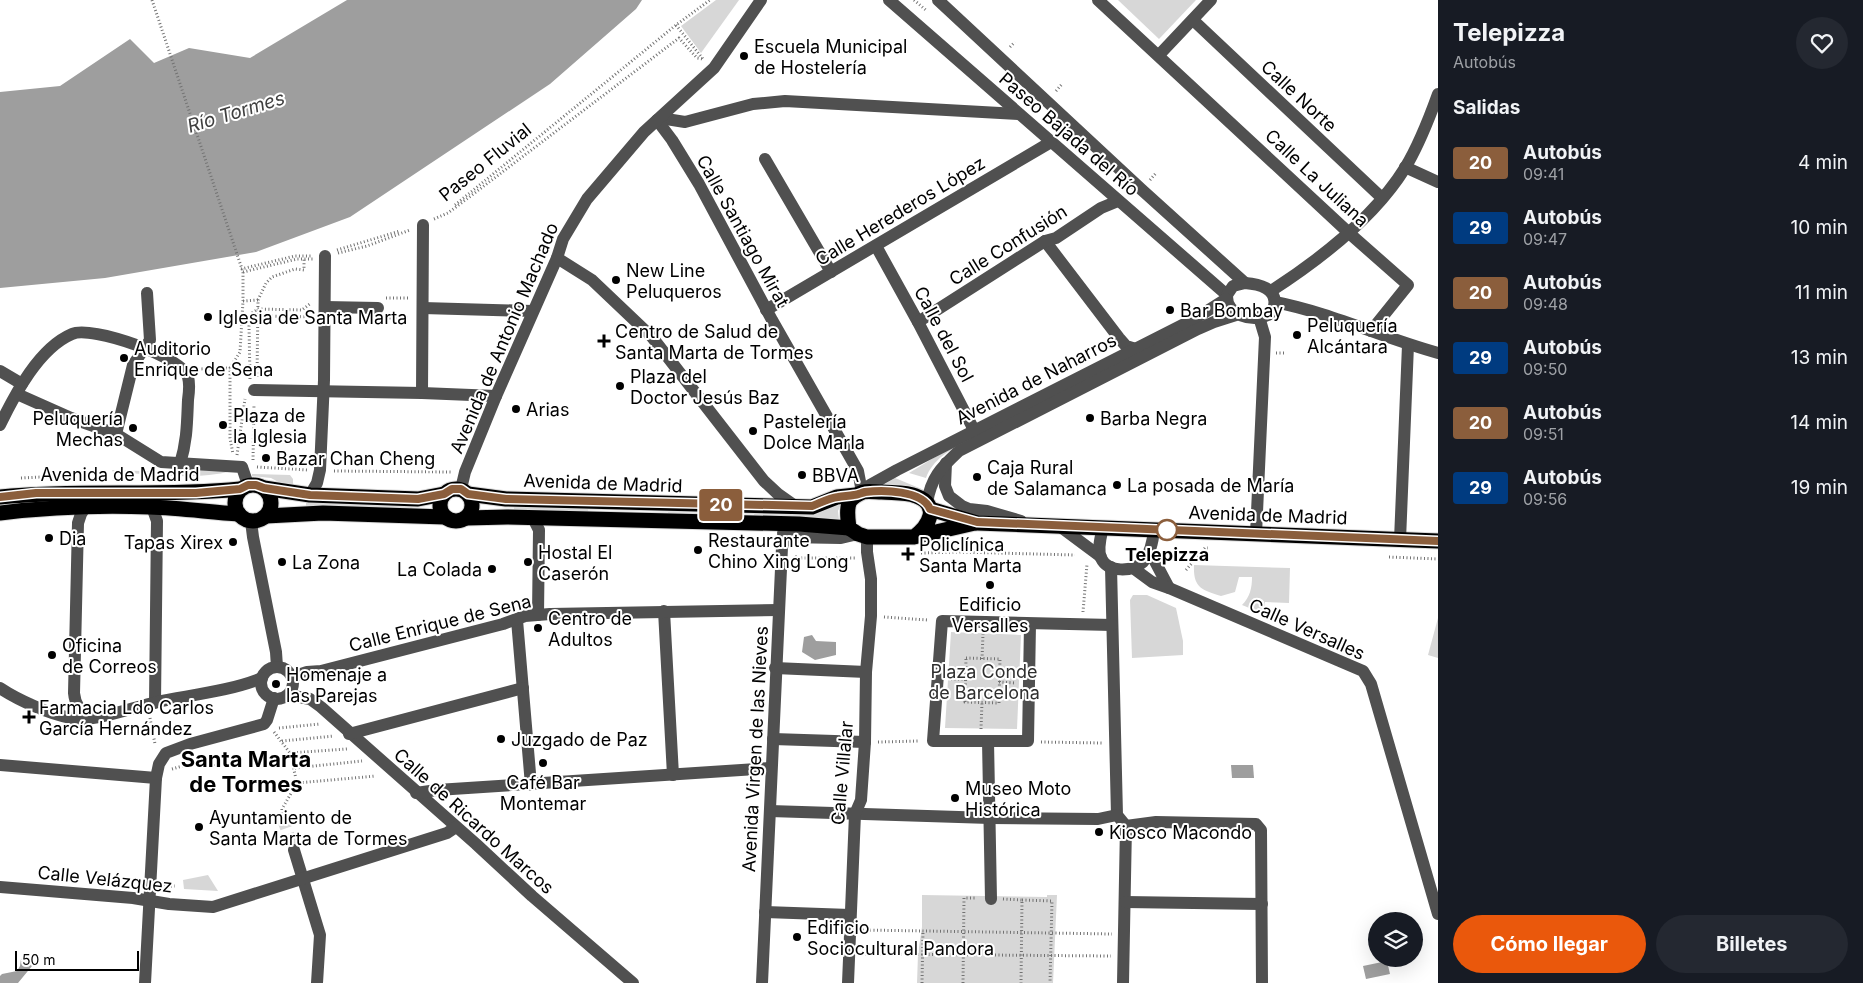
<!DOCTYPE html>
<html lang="es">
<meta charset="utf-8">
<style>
:root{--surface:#171b24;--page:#242831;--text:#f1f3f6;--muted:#9ea1a6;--accent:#ea580c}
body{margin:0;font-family:Inter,sans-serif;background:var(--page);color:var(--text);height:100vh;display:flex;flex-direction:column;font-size:19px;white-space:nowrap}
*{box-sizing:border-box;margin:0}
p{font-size:16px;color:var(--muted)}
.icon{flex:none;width:28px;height:28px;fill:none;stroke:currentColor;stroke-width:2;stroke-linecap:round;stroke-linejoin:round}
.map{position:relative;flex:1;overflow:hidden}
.panel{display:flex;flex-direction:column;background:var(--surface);width:425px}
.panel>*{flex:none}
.badge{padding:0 10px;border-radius:4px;font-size:18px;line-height:32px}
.fabs{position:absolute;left:1368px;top:912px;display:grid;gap:10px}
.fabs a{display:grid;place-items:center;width:55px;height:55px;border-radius:50%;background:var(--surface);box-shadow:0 5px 20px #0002;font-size:25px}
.scale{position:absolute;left:15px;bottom:12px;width:124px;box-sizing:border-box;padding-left:5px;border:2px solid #000;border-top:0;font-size:14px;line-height:18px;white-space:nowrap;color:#000;-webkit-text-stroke:4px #fff;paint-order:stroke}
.map>.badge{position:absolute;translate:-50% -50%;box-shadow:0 0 0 2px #fff}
h2{padding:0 15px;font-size:19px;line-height:45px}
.round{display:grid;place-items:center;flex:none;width:52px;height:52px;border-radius:26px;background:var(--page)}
.headline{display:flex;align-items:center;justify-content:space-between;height:85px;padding:0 15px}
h1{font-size:24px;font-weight:700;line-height:38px}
.cta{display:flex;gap:10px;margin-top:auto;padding:10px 15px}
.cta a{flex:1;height:58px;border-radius:30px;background:var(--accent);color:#fff;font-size:20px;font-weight:700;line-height:58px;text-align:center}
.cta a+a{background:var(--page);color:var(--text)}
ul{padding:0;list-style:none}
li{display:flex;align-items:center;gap:15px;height:65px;padding:0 15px}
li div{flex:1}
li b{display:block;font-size:19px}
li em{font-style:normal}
li .badge{min-width:55px;font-weight:700;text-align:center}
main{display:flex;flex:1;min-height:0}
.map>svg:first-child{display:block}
</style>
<main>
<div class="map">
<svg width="1438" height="983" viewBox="0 0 1438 983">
<rect width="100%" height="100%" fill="#fff"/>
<g fill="#d7d7d7">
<path d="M716,0h23l-38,53 -20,-27z"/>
<path d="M1118,0h78l-37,39z"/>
<path d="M965,442c-16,9 -32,17 -39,36l-17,-5 36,-22z"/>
<path d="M112,470l86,3 1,-3 33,1c-38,10 -80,3 -119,1z"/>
<path d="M252,474l38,1 3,4v8h-5l-17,-9 -19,-2z"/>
<path d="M895,478l29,12 -1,2 -40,-7z"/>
<path d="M306,502l98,4 9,-1 -1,5 -106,-3z"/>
<path d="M842,502l-4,9 1,9 -84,-2 -1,-4 47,1z"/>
<path d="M514,507l74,1v6l-74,-2z"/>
<path d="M668,512l76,2v4l-76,-2z"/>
<path d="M1194,565l96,3 -1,35 -24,-1 -1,12 -22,-9c8,-8 10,-17 10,-28h-13l-4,15 -14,4c-19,-6 -28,-8 -27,-31z"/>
<path d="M1133,595h14l29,13 7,33v14l-51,3 -2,-58z"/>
<path d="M1438,618v40l-10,-3z"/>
<path d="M951,632l70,3 -4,94 -72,-1z"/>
<path d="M208,875l10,16 -34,-2 -1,-9z"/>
<path d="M922,895l125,2v-2h10l-4,88h-136l1,-29 4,-27z"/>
</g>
<g fill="#9e9e9e">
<path d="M347,0h295l-6,9 -86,75 -200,133 -94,35 -151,26 -105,10v-196l60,-6 70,-47 24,24 35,-15 61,10z"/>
<path d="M812,635l4,6 20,1v13l-21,5 -13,-8 2,-15z"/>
<path d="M1231,765h22l1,13h-22z"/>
<path d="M29,956l3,3v7l-14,17h-18v-7l2,-2 15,-3 3,-5 1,-7z"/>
<path d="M1387,961l3,13 -24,5 -3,-13z"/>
</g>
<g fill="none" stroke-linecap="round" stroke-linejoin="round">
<path stroke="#d9d9d9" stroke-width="12" stroke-dasharray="12 6" stroke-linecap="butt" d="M282,817l12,33"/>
<g stroke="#dbdbdb" stroke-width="17">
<g id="highway">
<circle cx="253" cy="503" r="18"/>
<path d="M264,488l46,7 108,4 26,-5"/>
<circle cx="456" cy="505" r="16"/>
<path d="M468,494l38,5 306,8 25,-10 19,-2"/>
<path d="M0,497c80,-8 160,0 240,-8"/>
<path d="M930,509l47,14 461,18"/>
<path d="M0,513c50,-6 100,-8 150,-6 30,1 59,5 89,7"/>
<path d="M266,516l57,-3 122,4"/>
<path d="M467,518l40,-1 292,7 50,4"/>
<path d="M914,537c15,-11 27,-32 2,-41 -10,-4 -23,-3 -34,-4 -6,0 -14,-1 -19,0 -5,2 -10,5 -13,9 -4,7 -2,19 -1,27l9,6 9,3h47l61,-14"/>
</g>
</g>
<g stroke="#727272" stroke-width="3" stroke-dasharray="1 2.5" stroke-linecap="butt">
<path d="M152,0l91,272v29l-3,51 -10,16v70l3,16"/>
<path d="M914,0l13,11"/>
<path d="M676,25l27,34"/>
<path d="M1010,47l5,-5"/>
<path d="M1056,91l6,-7"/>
<path d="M1150,180l6,-7"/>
<path d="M455,205l221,-180 34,-25"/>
<path d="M434,219l14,-6 28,-21 203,-154 18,20 6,1"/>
<path d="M337,250l63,-19"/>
<path d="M338,253l29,-7 43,-16"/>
<path d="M241,269l54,-13h17"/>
<path d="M243,272l54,-13h16"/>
<path d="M386,298h24"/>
<path d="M243,301l15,-1"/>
<path d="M258,316l55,1"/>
<path d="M386,318h24"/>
<path d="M1276,353h10"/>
<path d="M198,369l32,-1"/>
<path d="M257,377l1,-77 8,-17 6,-6 23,-8 9,1v-11"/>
<path d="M250,379l-1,-53 3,-13 6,-4 44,1 9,-7"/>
<path d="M237,455l8,-56"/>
<path d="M253,460l1,-56"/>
<path d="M257,467l51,3"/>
<path d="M334,471l117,1"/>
<path d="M21,478l21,-1"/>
<path d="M921,553l37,-1 117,3"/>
<path d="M795,556l2,2h59"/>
<path d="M1389,557l49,2"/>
<path d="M1186,570l19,-22h3"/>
<path d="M1083,612l4,-48"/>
<path d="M884,617l44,3"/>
<path d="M966,658l34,1 -1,44 -34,-1z"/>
<path d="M982,659l1,-25"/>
<path d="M951,679h14"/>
<path d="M999,682l17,1"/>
<path d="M150,718l5,26"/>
<path d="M279,728l41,-4"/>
<path d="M981,729l1,-27"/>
<path d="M274,732l16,21 7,30 79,-7"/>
<path d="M282,741l52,-5"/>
<path d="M878,742l41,-1"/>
<path d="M1041,742l61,1"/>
<path d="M290,753l57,-4"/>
<path d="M295,768l67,-7"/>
<path d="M172,769l35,-10 9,8"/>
<path d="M282,817v-8l15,-26"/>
<path d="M164,886h11"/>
<path d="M1003,899l19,1 -1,83"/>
<path d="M1022,900l30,1 -2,82"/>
<path d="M863,930l249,4"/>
<path d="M862,954l249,2"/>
<path d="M922,983l1,-52"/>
<path d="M963,983l1,-85h13"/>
</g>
<g stroke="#505050" stroke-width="12">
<path d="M889,0l338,295"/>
<path d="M938,0l204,190 103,93"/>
<path d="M1098,0l251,233 59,52 -37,46"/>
<path d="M1193,20l189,178"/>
<path d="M1159,55l52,-55"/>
<path d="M660,118l25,4 68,-18 32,-3 234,13"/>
<path d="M657,120l15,20 27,44 73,136 86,151 4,21"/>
<path d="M765,159l66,113"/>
<path d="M1405,167l33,15"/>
<path d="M1045,241l74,97 7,8 10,3"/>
<path d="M876,246l42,76 56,108 1,6"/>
<path d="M557,258l35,22 60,57 112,144 14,13 17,12"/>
<path d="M1245,283c13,1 33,5 29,23 -1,4 -3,8 -6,9 -16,8 -42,0 -41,-20l6,-9z"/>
<path d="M1271,291c48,-31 103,-73 134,-123 14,-23 24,-49 33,-74"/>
<path d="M1275,302c56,11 108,36 163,51"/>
<path d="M325,307l53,1"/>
<path d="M423,308l109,3"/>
<path d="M766,310l285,-168"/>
<path d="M918,322l127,-81 11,-3 45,-30 17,-7"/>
<path d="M0,371l22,13"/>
<path d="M254,390l168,3 74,3"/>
<path d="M422,393l1,-168"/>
<path d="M17,394l54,24 45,16 45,28 81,5 6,18"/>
<path d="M0,425c15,-31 39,-77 72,-91 19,-9 111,23 116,43 2,7 1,16 0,23 -1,24 -1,41 -8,64"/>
<path d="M116,434l17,-69 17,-25 -3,-47"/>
<path d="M946,463l-1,23 4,10 13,10 7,3 18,2 34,10"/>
<path d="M461,489l4,-17 31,-76 61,-138 6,-19 24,-40 57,-67 70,-64 47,-68"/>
<path d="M863,492l7,-7 27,-15 299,-152 30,-19"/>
<path d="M310,495l7,-12 3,-13 4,-90 1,-124"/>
<path d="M927,503c4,-26 14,-35 32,-52l239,-122 16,-7 22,-7"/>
<path d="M86,506l-5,8 -3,9 -4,170c1,12 7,18 15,26"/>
<path d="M152,507l5,14 -2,182"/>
<path d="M533,518l6,12 -1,85"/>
<path d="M251,521l2,16 23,115 1,15"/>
<path d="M1058,525l43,32"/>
<path d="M1103,527c-2,9 -6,22 -2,31 7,15 31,14 42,4 8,-9 10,-21 11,-33"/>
<path d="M783,533l3,4 55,1 17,-4"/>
<path d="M1256,534l9,-197 -6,-20"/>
<path d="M1400,540l8,-195"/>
<path d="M1150,552l19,36"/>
<path d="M1111,567l6,248 9,11 -3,157"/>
<path d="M1133,568l19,14 17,6 194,83 8,13 67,230"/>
<path d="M664,611l9,164"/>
<path d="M517,620l14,165"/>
<path d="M1030,624l-2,117h-95l9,-120 170,4"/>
<circle cx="277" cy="683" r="16"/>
<path d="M775,668l91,4"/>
<path d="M292,677l15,-5 14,-1 182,-47 22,-8 25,-2 229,-4"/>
<path d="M0,688c18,12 49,26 71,30 23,5 62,-11 86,-16 34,-7 73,-11 105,-24"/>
<path d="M288,695l22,4 11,8 155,137 56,52 101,87"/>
<path d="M349,734l174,-46"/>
<path d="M773,739l92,3"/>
<path d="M988,741l3,158"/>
<path d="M0,765l156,13"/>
<path d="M416,793l21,-3 334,-22"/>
<path d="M770,811l220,7 108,1 19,-4"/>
<path d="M1126,826l30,-4 100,2 5,6 1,153"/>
<path d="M294,850l26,85 -3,48"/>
<path d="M0,887l133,11 36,6 44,3 234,-74 9,-6"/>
<path d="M1125,902l137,2"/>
<path d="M765,912l85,3"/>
<path d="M145,983l11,-205 3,-14 7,-11 24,-9 74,-20 3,-4 7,-22"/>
<path d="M762,983l20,-436 4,-10 13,-13"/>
<path d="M848,983l7,-169 6,-14 4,-58 1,-70 5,-56v-37l-4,-27v-15"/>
</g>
<use href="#highway" stroke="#000" stroke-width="15"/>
</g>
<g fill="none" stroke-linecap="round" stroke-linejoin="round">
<g stroke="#fff" stroke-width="11">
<path id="line" d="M0,497l36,-4h160l44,-4 8,-4h8l8,3 46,7 108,4 26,-5 8,-5h9l7,5 38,5 306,7c8,-3 17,-8 26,-9 5,-1 10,-1 16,-2 4,0 7,-2 11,-3 18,-2 57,-2 65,17l47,13 461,19"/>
</g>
<use href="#line" stroke="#8b5e3c" stroke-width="8"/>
</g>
<g fill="#000" stroke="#fff" stroke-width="2">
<circle cx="744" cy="56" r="5"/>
<circle cx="616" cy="280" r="5"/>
<circle cx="1170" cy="310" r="5"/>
<circle cx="208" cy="317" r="5"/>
<circle cx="1297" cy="335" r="5"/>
<path d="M601.5 333.5h5v5h5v5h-5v5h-5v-5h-5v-5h5z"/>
<circle cx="124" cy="358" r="5"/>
<circle cx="620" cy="386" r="5"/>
<circle cx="516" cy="409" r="5"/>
<circle cx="1090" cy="418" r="5"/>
<circle cx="223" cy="425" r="5"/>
<circle cx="133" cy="428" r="5"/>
<circle cx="753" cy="431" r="5"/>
<circle cx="266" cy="458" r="5"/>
<circle cx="802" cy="475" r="5"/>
<circle cx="977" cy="477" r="5"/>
<circle cx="1117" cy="485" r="5"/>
<circle cx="49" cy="538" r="5"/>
<circle cx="233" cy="542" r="5"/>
<circle cx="698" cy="550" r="5"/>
<path d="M905.5 546.5h5v5h5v5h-5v5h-5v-5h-5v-5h5z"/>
<circle cx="282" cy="562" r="5"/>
<circle cx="528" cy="562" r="5"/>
<circle cx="492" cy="569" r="5"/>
<circle cx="990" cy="585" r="5"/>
<circle cx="538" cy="628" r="5"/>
<circle cx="52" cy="655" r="5"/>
<circle cx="276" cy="684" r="5"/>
<path d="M26.5 709.5h5v5h5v5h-5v5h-5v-5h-5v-5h5z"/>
<circle cx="501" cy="739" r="5"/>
<circle cx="543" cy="763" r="5"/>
<circle cx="955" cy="798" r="5"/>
<circle cx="199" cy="827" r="5"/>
<circle cx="1099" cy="832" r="5"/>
<circle cx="797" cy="937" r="5"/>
</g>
<circle fill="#fff" stroke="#8b5e3c" stroke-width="2.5" cx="1167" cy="530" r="10"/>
<g text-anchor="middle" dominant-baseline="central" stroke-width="4" stroke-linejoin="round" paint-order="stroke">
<g font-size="18" fill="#000" stroke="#fff" text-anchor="start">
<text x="754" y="46">Escuela Municipal<tspan x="754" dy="21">de Hostelería</tspan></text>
<text x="626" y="270">New Line<tspan x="626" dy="21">Peluqueros</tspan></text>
<text x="1180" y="310">Bar Bombay</text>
<text x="218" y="317">Iglesia de Santa Marta</text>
<text x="1307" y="325">Peluquería<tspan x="1307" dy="21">Alcántara</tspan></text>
<text x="615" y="331">Centro de Salud de<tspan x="615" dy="21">Santa Marta de Tormes</tspan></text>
<text x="134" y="348">Auditorio<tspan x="134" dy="21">Enrique de Sena</tspan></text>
<text x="630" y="376">Plaza del<tspan x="630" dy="21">Doctor Jesús Baz</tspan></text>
<text x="526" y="409">Arias</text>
<text x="233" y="415">Plaza de<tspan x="233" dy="21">la Iglesia</tspan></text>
<text x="123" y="418" text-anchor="end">Peluquería<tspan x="123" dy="21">Mechas</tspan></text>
<text x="1100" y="418">Barba Negra</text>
<text x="763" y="421">Pastelería<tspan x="763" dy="21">Dolce Marla</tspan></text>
<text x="276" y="458">Bazar Chan Cheng</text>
<text x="987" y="467">Caja Rural<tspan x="987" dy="21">de Salamanca</tspan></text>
<text x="812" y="475">BBVA</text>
<text x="1127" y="485">La posada de María</text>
<text x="59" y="538">Dia</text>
<text x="708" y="540">Restaurante<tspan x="708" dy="21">Chino Xing Long</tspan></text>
<text x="223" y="542" text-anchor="end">Tapas Xirex</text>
<text x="919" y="544">Policlínica<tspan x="919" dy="21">Santa Marta</tspan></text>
<text x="538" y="552">Hostal El<tspan x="538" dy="21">Caserón</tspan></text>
<text x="292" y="562">La Zona</text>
<text x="482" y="569" text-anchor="end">La Colada</text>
<text x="990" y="604" text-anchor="middle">Edificio<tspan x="990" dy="21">Versalles</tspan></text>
<text x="548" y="618">Centro de<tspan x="548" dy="21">Adultos</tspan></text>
<text x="62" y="645">Oficina<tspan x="62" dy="21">de Correos</tspan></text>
<text x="286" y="674">Homenaje a<tspan x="286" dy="21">las Parejas</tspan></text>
<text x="39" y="707">Farmacia Ldo Carlos<tspan x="39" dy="21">García Hernández</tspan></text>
<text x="511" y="739">Juzgado de Paz</text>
<text x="543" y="782" text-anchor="middle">Café Bar<tspan x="543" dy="21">Montemar</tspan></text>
<text x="965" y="788">Museo Moto<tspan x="965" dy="21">Histórica</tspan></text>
<text x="209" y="817">Ayuntamiento de<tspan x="209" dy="21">Santa Marta de Tormes</tspan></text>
<text x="1109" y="832">Kiosco Macondo</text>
<text x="807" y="927">Edificio<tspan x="807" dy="21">Sociocultural Pandora</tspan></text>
</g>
<g font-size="18" fill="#000" stroke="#fff">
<text transform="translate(1299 96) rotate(43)">Calle Norte</text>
<text transform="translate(1069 134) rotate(41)">Paseo Bajada del Río</text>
<text transform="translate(485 162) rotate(-39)">Paseo Fluvial</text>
<text transform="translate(1317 178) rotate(43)">Calle La Juliana</text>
<text transform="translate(900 211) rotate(-31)">Calle Herederos López</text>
<text transform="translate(743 231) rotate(61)">Calle Santiago Mirat</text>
<text transform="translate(1008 245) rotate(-32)">Calle Confusión</text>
<text transform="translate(944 334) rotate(62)">Calle del Sol</text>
<text transform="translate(504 338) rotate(-67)">Avenida de Antonio Machado</text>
<text transform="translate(1036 379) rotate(-27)">Avenida de Naharros</text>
<text x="120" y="474">Avenida de Madrid</text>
<text transform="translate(603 483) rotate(2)">Avenida de Madrid</text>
<text transform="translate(1268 515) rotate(2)">Avenida de Madrid</text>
<text transform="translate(440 623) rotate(-14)">Calle Enrique de Sena</text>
<text transform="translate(1307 629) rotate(24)">Calle Versalles</text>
<text transform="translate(755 749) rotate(-87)">Avenida Virgen de las Nieves</text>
<text transform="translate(842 773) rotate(-85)">Calle Villalar</text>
<text transform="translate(474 821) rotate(42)">Calle de Ricardo Marcos</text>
<text transform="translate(105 879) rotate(6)">Calle Velázquez</text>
</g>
<g font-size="18" font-weight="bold" fill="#000" stroke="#fff">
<text x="1167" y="554">Telepizza</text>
</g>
<g font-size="18" fill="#2e2e2e" stroke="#fff">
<text x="984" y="671">Plaza Conde<tspan x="984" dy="21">de Barcelona</tspan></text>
</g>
<g font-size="19" font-style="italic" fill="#3f3f3f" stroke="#fff">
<text transform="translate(236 112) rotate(-17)">Río Tormes</text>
</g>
<g font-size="22" font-weight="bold" fill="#000" stroke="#fff">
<text x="246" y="759">Santa Marta<tspan x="246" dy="25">de Tormes</tspan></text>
</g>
</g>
</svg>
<div class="fabs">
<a><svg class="icon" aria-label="layers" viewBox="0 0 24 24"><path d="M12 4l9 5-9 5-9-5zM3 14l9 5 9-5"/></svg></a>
</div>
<div class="scale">50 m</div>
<b class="badge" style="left:721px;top:505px;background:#8b5e3c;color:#fff">20</b>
</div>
<section class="panel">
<div class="headline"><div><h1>Telepizza</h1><p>Autobús</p></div><a class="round"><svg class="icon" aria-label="heart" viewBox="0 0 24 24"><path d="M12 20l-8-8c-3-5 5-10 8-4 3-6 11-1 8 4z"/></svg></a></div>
<h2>Salidas</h2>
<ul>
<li><span class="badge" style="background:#8b5e3c;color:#fff">20</span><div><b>Autobús</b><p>09:41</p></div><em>4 min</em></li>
<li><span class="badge" style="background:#003b80;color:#fff">29</span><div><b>Autobús</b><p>09:47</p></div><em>10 min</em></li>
<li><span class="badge" style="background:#8b5e3c;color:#fff">20</span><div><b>Autobús</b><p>09:48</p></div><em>11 min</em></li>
<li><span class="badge" style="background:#003b80;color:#fff">29</span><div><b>Autobús</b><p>09:50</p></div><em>13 min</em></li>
<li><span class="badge" style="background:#8b5e3c;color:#fff">20</span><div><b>Autobús</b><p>09:51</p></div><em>14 min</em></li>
<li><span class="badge" style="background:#003b80;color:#fff">29</span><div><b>Autobús</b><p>09:56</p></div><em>19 min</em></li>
</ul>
<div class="cta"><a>Cómo llegar</a><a>Billetes</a></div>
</section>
</main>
